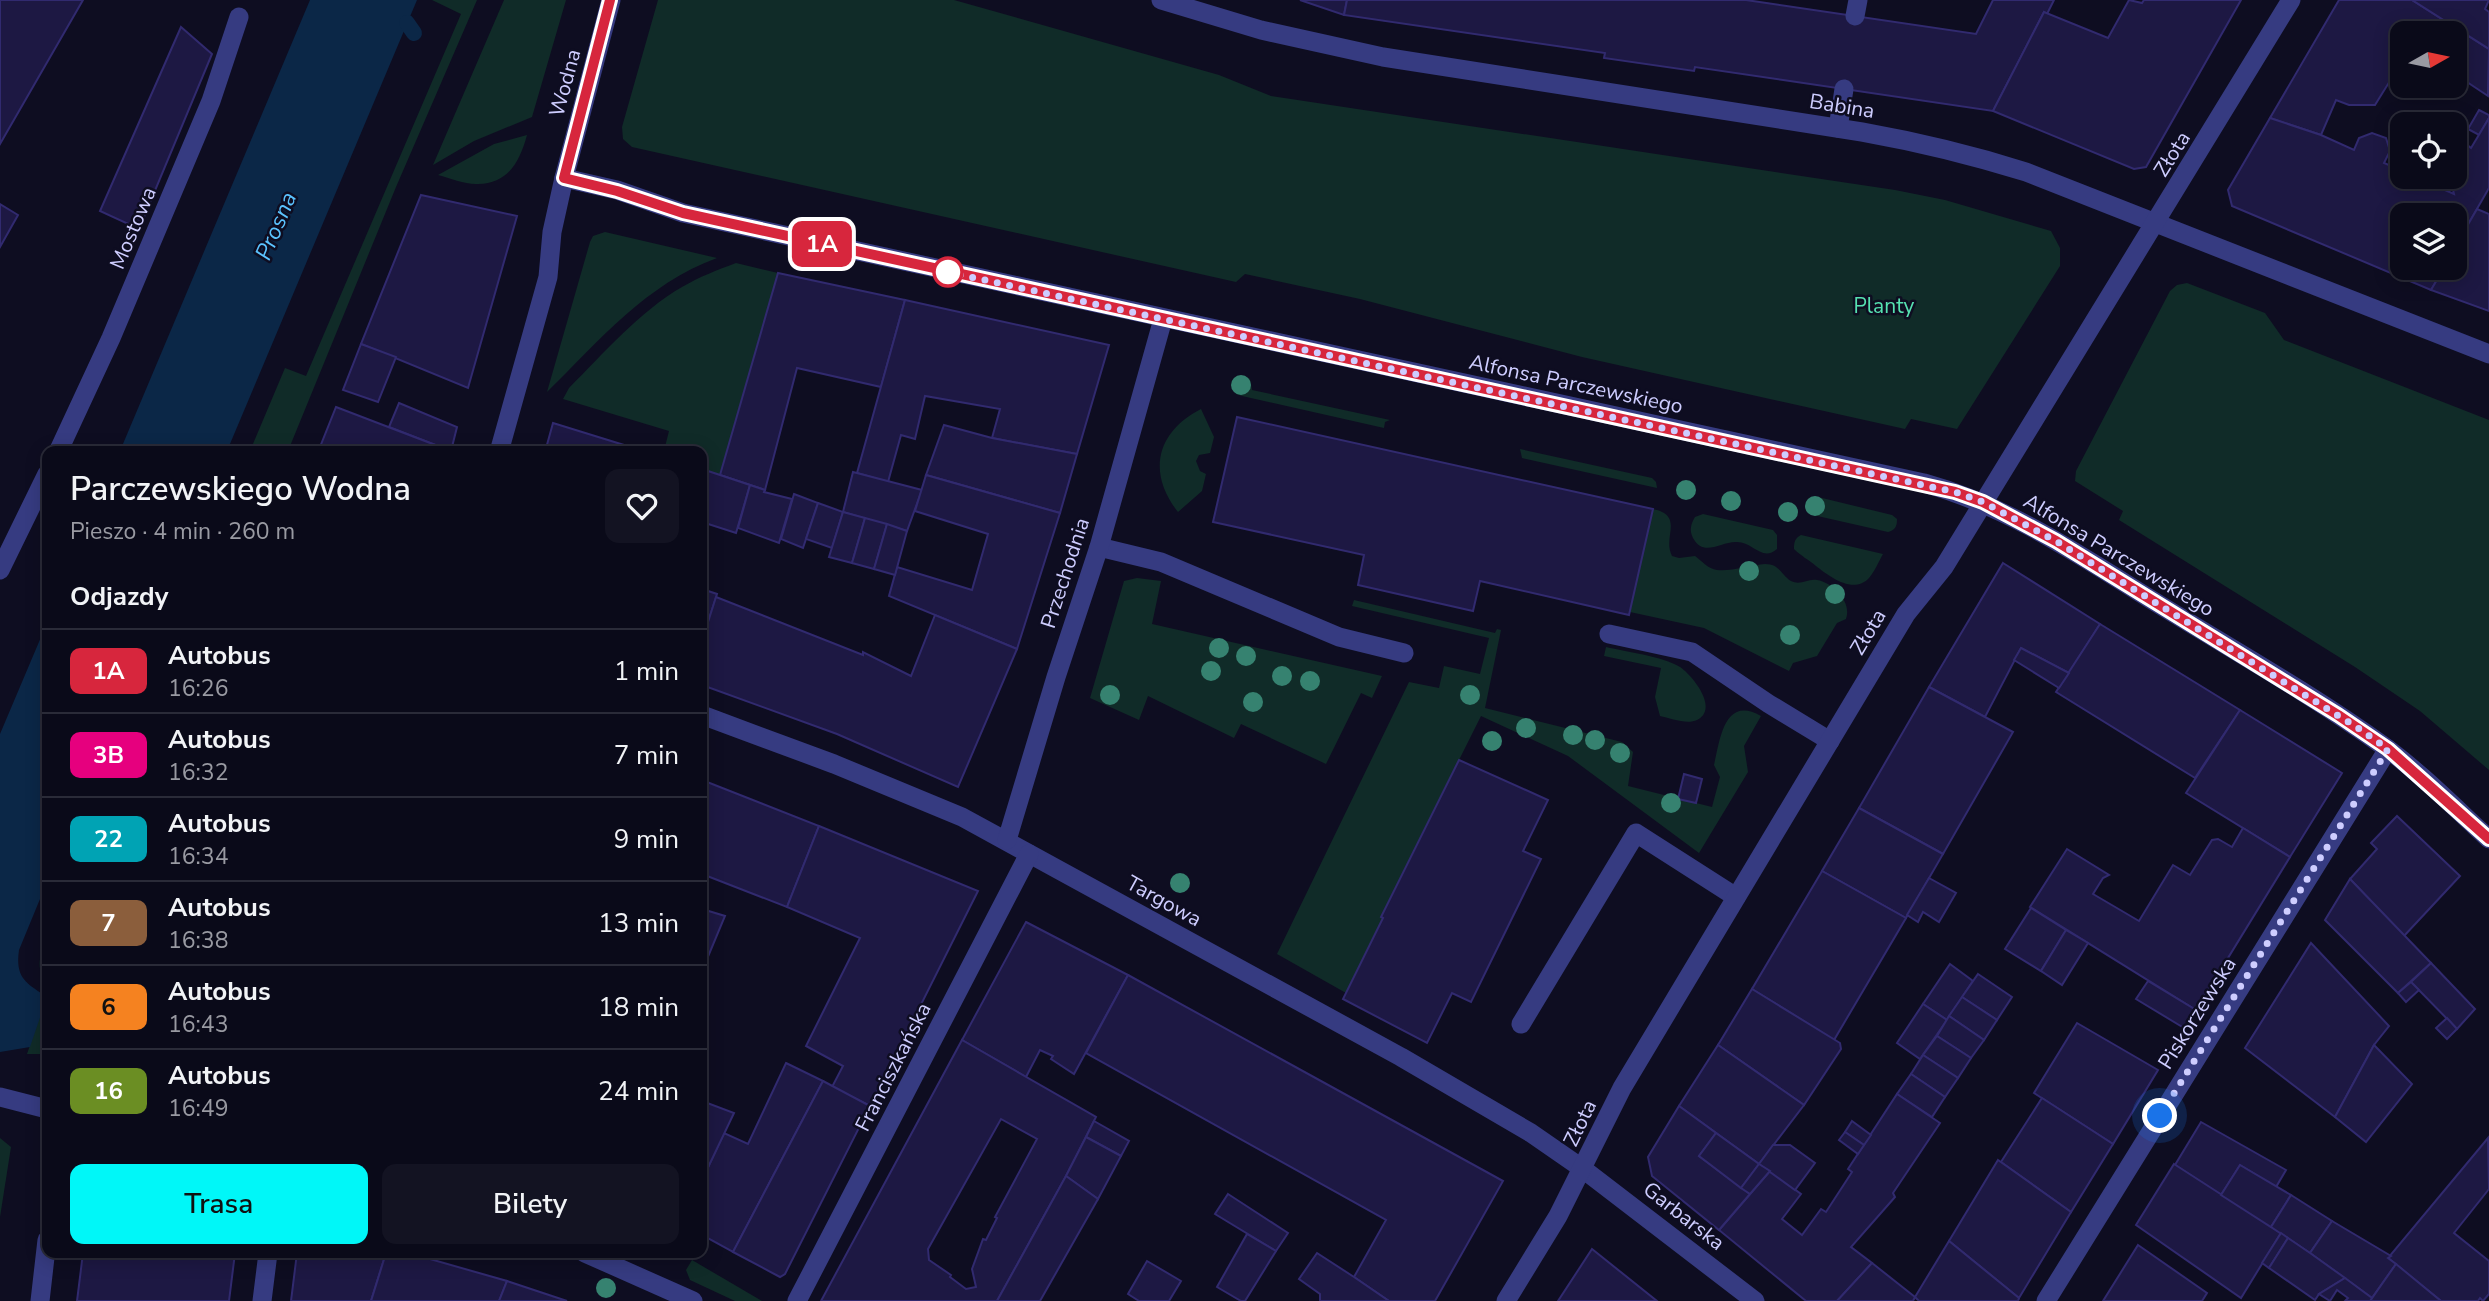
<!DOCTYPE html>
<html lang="pl">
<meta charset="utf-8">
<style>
:root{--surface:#0a0a19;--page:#131322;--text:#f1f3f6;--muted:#999aa2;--line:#2a2b38;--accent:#00f7f8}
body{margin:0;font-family:"Nunito Sans",sans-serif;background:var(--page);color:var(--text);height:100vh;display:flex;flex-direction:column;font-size:26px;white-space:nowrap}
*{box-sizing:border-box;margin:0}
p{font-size:23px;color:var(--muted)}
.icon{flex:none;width:38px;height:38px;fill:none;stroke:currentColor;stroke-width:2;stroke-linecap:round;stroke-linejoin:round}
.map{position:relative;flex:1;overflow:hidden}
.details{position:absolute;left:42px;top:446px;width:665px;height:812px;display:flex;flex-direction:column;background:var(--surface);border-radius:14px;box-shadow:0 4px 18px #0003,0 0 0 2px var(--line)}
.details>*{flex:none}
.badge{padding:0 14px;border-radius:10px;font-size:24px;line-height:46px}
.needle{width:46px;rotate:81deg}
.buttons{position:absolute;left:2390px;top:21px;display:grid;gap:14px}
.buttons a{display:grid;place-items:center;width:77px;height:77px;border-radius:14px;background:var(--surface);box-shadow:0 4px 18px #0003,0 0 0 2px var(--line);font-size:35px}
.you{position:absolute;width:35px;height:35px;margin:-18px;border:5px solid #fff;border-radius:50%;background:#1a73e8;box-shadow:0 0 0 10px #1a73e833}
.map>.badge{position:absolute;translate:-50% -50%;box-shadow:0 0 0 4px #fff}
h2{padding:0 28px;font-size:26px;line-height:63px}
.round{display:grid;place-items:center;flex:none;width:74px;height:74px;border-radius:14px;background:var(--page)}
.headline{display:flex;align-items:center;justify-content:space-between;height:119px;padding:0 28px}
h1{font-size:33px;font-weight:600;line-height:52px}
.button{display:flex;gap:14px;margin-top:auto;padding:14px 28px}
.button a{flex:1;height:80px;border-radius:14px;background:var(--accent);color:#111;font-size:28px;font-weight:600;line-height:80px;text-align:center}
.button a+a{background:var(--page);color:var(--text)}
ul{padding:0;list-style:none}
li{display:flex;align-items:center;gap:21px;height:84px;padding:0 28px;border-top:2px solid var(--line)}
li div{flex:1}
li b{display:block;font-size:26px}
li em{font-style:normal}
li .badge{min-width:77px;font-weight:700;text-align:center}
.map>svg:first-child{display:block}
</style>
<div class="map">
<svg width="2489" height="1301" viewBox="0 0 2489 1301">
<rect width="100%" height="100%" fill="#0e0d21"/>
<g fill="#102b28">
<path d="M432,0h45l-81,187 -108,264h-38l35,-83 21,8 155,-362z"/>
<path d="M504,0h62l-34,117 -58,24 -41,24z"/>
<path d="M658,0h296l265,75 52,21 624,94 50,10 106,31 9,17v18l-103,163 -46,-10 -6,10 -323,-72 -222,-58 -115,-25 -9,8 -604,-135 -9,-8 -1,-12z"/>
<path d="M527,135c-7,26 -19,50 -51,49 -12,0 -26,-6 -38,-9l56,-31z"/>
<path d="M605,232l112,26c-71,26 -117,82 -170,134l43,-150 3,-6z"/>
<path d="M736,263l42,10 -58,202 -18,-6v-17l-38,-1 5,-20 -106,-32 6,-11c35,-35 70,-76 113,-101 17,-10 35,-17 54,-24z"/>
<path d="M2187,283l78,30 19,27 205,80v350l-69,-59 -65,-44 -236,-147 4,-9 -48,-30 1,-10 94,-180 7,-6z"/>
<path d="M1245,376l5,3 2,11 138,30 -5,2 -1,6 -142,-32 -6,-2 -4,-10 7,-7z"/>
<path d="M1201,409l13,28 -4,16 -11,2 -3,6 4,10 6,3 -4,17 -24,21c-31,-39 -22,-80 23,-103z"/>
<path d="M1520,449l132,29 4,4 1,6 -135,-30z"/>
<path d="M1818,497l74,18 5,4c0,8 -2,11 -9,13l-75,-17 -4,-4 -1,-7 3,-4z"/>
<path d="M1653,509c32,7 9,28 19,47l7,2 16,-2c7,5 13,13 22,14 12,2 35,-5 48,-6 15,0 16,11 26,17 10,5 17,-3 26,-1 17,3 35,22 29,39l-9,4 -20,33 -24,7 -4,8 -85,-43 -74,-16z"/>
<path d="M1703,514l70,16 4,5v14c-15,13 -24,-7 -40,-7 -16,-1 -33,16 -44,-4 -4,-8 -2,-14 2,-21z"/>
<path d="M1801,535l82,19c-4,7 -8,17 -14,24 -16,17 -40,-2 -53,-12 -7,-6 -15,-10 -22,-17 0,-7 1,-11 7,-14z"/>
<path d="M1137,578l24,3 -9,43 230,52 -10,22 -11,-5 -35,71 -85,-40 -7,14 -86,-42 -9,24 -49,-22 34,-117z"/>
<path d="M1354,600l141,33 2,-4 4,1 -16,78 137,34 11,10 -5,34 84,21 8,-30 -6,-12c6,-25 10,-70 47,-49l-17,30 4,26 -49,81 -131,-97 -87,-40 -100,200 2,2 -37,75 -69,-39 132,-272 30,6 5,-22 36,8 9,-36 -137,-32z"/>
<path d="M1606,647c21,5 56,9 74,20 12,8 40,42 17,53 -10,5 -27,-2 -37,-4l-5,-19 6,-29 -57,-12z"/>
<path d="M47,938v43c-13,-13 -6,-28 0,-43z"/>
<path d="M47,995v57l-7,2h-13z"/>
<path d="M0,1138l11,9 -11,70z"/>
<path d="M692,1260l70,41h-27l-45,-21 -4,-10z"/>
</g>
<g fill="#0b2747">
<path d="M310,0h107l-190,451h-107z"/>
<path d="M47,623v259l-28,68c-4,28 7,33 28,47l-17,50 -30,5v-318z"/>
</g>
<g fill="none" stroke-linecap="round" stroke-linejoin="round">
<path stroke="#0b2747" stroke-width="16" d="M407,23l7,10"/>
</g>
<g fill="#1d1843" stroke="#312a6f" stroke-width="2" fill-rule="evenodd">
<path d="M0,0h83l-83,144z"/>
<path d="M1300,0h47l-3,15z"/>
<path d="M1347,0h399l230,34 17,-34h61l-7,14 -3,-2 -51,99 -298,-44 -1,4 -90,-13 1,-5 -261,-38z"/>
<path d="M2129,0l13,3 2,-3h97l-95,167 -12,2 -141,-58 51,-99 64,26z"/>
<path d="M2339,0h73l77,49 -1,47 -33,-22v-41h-52v49l-10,-6 -18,29h-26l-13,-5 -15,35 -51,-17z"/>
<path d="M2412,0h77l-4,9 4,3v37z"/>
<path d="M181,27l31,27 -73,175 -39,-18z"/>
<path d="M2479,110l10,5v3l-10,17 -11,-6z"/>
<path d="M2270,118l51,17 33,15 5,-12 13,-5 14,5 4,13 -6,12 19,8v6h12l39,17 -4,-17h5v-17l11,-16 5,4 18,-30v70l-34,59v-32h-52v53h41l-13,22 -199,-84 -4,-16z"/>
<path d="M421,195l96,21 -49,172 -107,-44z"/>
<path d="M0,204l18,11 -18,32z"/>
<path d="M2477,209l12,5v97l-58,-21 13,-22h11v-21z"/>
<path d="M778,273l127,27 -24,87 -84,-19 -32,122 -45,-15z"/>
<path d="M905,300l204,45 -32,109 -85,-16 8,-29 -75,-13 -10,43 -14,-4 -13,47 -31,-9z"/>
<path d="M361,344l35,13 -18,45 -35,-12z"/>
<path d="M399,403l58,24 -6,24 -62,-24z"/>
<path d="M336,407l115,44v1h-133z"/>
<path d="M1237,417l416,92 -24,106 -149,-34 -7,30 -115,-26 6,-30 -151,-33z"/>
<path d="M553,423l84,26 13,3h-105z"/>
<path d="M944,425l48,13 85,16 -17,59 -134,-38z"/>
<path d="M702,469l48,16 -14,48 -34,-11z"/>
<path d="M853,472l69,18 -15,41 -64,-19z"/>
<path d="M926,475l134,38 -43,136 -128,-53 8,-29 75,23 16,-56 -73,-23z"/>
<path d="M750,485l15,5 -1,2 28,7 -13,44 -41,-15z"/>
<path d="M794,494l24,9 -15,45 -22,-9z"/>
<path d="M818,503l25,9 -11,36 -26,-9z"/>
<path d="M843,512l22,6 -13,45 -23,-6z"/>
<path d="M865,518l22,6 -13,45 -22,-6z"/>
<path d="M887,524l20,7 -12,44 -21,-6z"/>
<path d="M2003,563l97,61 -31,49 -48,-25 -36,69 -56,-30z"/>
<path d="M702,589l15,5 -15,47z"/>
<path d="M716,597l147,58v-3l48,24 24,-61 82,34 -59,138 -121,-53 -135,-49v-44z"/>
<path d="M2100,624l140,86 -45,68 -139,-86z"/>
<path d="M2021,648l48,25 -10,15 -45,-28z"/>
<path d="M1929,687l84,45 -70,122 -84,-46z"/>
<path d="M2240,710l102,63 -52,84 -104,-64z"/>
<path d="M1459,760l89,40 -25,51 18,8 -70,143 -19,-9 -25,50 -84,-44 40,-81 -2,-1z"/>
<path d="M1684,774l18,5 -6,24 -18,-4z"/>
<path d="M702,780l117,46 -32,81 -85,-33z"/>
<path d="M1859,808l84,46 -37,64 -84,-47z"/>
<path d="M2397,816l63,60 -56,60 -54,-57 27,-30 -6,-6z"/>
<path d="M819,826l159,65 -108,215 -38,-19 11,-21 -37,-20 54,-108 -73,-31z"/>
<path d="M2243,828l47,29 -94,153 -166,-103 37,-58 42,26 -6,3 -10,16 46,27 34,-56 17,10 22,-35 6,-1 14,8z"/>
<path d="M1822,871l84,47 -72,122 -82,-51z"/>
<path d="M1929,878l27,15 -17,29 -16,-10 -5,10 -11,-7z"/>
<path d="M2350,879l81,84 -33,30 -73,-73z"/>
<path d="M2031,908l35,22 -25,41 -36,-22z"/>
<path d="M702,909l23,7 -23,55z"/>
<path d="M1026,922l102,53 -54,99 -23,-15 2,-3 -13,-6 -14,27 -64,-37z"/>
<path d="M2066,930l22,13 -26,42 -21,-14z"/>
<path d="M2311,943l78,83 -15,19 -39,72 -90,-69z"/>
<path d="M2431,963l44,46 -18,20 -46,-47z"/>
<path d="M1950,964l23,17 -26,39 -24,-16z"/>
<path d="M1978,974l34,23 -15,23 -35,-23z"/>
<path d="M1128,975l375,206 -68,120h-46l-35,-24 32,-57 -300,-167z"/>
<path d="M2148,981l48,29 -12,18 -48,-29z"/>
<path d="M2411,982l8,8 -13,12 -8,-9z"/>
<path d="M1752,989l88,54 1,6 -37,56 -86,-60z"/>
<path d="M1962,997l35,23 -13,20 -35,-24z"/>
<path d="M1923,1004l24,16 -27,39 -23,-16z"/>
<path d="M1949,1016l35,24 -13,18 -34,-22z"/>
<path d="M2447,1018l10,11 -10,10 -11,-11z"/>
<path d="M2077,1023l81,47 -45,74 -79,-51z"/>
<path d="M1937,1036l34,22 -13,20 -35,-23z"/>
<path d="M962,1040l134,77 -30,59 -69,125h-176zM1001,1119l36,20 -42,78 2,1 -11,22 -3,-1 -11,30 4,18 -10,2 -16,-12 1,-2 -22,-15 -1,-11z"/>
<path d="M1718,1045l86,60 -45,59 -80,-58z"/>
<path d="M2374,1045l38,39 -46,58 -31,-25z"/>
<path d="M1923,1055l35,23 -13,19 -34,-23z"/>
<path d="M786,1063l37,18 -90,171 -31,-17v-55l22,-47 24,11z"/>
<path d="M1911,1074l34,23 -13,20 -35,-23z"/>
<path d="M823,1081l47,25 -85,168 -5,3 -47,-25z"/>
<path d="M1897,1094l43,29 -47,70 2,4 -44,50 21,16 -35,38h-31l-87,-71 51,-59 31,23 -19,25 20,16 19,-26 5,3 26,-40 -4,-3z"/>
<path d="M2042,1098l71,46 -42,68 -70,-50z"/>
<path d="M702,1101l32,12 -32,67z"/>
<path d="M1679,1106l37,27 -17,23 51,38 -31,36 -67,-54 -4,-19z"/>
<path d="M1094,1121l35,20 -8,15 -35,-19z"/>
<path d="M1852,1121l19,14 -7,10 -19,-13z"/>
<path d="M2201,1122l85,48 -10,17 -36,-22 -19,30 -46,-30z"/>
<path d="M1845,1132l19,13 -6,9 -19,-14z"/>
<path d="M1716,1133l43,31 -18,24 -42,-32z"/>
<path d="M1086,1137l35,19 -23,43 -32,-23z"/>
<path d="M2488,1138l1,51 -35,44 35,28v33l-6,7 -3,-3 -2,3h-37l-53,-43z"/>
<path d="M1773,1145h17l25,18 -20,27 -36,-26z"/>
<path d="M1998,1160l73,52 -52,86 -70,-57z"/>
<path d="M1759,1164l11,7 -20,23 -9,-6z"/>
<path d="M2174,1164l107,69 -40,65 -105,-73z"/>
<path d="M2240,1165l51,30 -20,32 -50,-32z"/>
<path d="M1066,1176l32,23 -58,102h-43z"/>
<path d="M1228,1194l60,39 -12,18 -61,-37z"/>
<path d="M2291,1195l41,26 -22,32 -39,-26z"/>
<path d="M2332,1221l59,35 -3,2 8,6 -24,34 -62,-45z"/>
<path d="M2281,1233l7,5 -19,30 -7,-5z"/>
<path d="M1247,1234l29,17 -31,50h-4l-24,-14z"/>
<path d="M2288,1238l22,15 35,25 -26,16 -4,6 -46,-32z"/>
<path d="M1949,1241l70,57 -1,3h-99l-4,-4z"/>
<path d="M2138,1245l69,48 -5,8h-99z"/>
<path d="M1592,1249l65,52h-99z"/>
<path d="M83,1253h152l-6,48h-152z"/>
<path d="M297,1253h89l-15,48h-80z"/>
<path d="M386,1253h23l98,28 -8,20h-128z"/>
<path d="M1317,1253l37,24 35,24h-69v-7l-21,-15z"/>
<path d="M1147,1261l34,20 -12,20h-30l-11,-7z"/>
<path d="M1872,1263l43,34 -2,4h-76z"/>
<path d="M2396,1264l45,37h-71z"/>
<path d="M2345,1278l27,20 -2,3h-25l3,-3 -11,-8 -7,11 -11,-7z"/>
<path d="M507,1281l60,20h-68z"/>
</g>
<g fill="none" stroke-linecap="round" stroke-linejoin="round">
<g stroke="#363b81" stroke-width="19">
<path d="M1855,16l3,-16"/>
<path d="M1838,128l6,-39"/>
<path d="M1099,547l62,15 178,75 65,16"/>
<path d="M1609,634l83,18 77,52 61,37"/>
<path d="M1521,1024l115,-191 100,64"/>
</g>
<g stroke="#363b81" stroke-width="19">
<path d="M1161,0l100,30 122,27 479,75c56,10 110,23 164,40l463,182"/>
<path d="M564,178l53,12 66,23 1241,270c87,24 160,75 236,122 75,46 153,90 225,142 37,27 70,61 104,92"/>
<path d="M58,452l53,-114 100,-237 28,-84"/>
<path d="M499,452l49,-175 4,-45 12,-54 47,-178"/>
<path d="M0,570l47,-96"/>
<path d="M702,715l132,49 128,53 439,240 130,76 52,36 172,132"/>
<path d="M1007,840l49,-163 43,-130 64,-228"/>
<path d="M0,1097l47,12"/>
<path d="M585,1253l108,48"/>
<path d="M40,1301l7,-61"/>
<path d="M262,1301l6,-48"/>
<path d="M797,1301l232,-447"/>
<path d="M1506,1301l52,-85 64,-128 284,-474 38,-47 347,-567"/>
<path d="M2046,1301l342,-552"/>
</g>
</g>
<g fill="#368270">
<circle cx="1241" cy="385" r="10"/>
<circle cx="1686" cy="490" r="10"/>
<circle cx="1731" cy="501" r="10"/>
<circle cx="1815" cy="506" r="10"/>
<circle cx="1788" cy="512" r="10"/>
<circle cx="1749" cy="571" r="10"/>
<circle cx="1835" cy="594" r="10"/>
<circle cx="1790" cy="635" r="10"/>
<circle cx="1219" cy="648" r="10"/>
<circle cx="1246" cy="656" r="10"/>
<circle cx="1211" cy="671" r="10"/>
<circle cx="1282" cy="676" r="10"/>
<circle cx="1310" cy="681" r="10"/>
<circle cx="1110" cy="695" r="10"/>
<circle cx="1470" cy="695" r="10"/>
<circle cx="1253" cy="702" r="10"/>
<circle cx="1526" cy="728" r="10"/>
<circle cx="1573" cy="735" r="10"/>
<circle cx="1595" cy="740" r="10"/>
<circle cx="1492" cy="741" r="10"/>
<circle cx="1620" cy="753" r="10"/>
<circle cx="1671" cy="803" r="10"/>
<circle cx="1180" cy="883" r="10"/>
<circle cx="606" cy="1288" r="10"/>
</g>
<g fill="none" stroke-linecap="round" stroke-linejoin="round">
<g stroke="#fff" stroke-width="16">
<path id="line" d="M610,0l-46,178 53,13 66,22 1272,279 28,10 73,39 282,174 50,34 101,90"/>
</g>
<use href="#line" stroke="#d7263d" stroke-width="10"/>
<path stroke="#cecdff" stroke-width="7" stroke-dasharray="0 12.6" d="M948,272l1007,220 28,10 73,39 299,185 33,23 -228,367"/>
</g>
<circle fill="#fff" stroke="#d7263d" stroke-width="3.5" cx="948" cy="272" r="14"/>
<g text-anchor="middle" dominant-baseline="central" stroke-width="5" stroke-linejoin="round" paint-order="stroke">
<g font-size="21" fill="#cecdff" stroke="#0e0d21">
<text transform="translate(565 83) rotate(-75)">Wodna</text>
<text transform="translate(1842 106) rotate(9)">Babina</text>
<text transform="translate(2172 154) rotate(-58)">Złota</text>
<text transform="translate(133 228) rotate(-67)">Mostowa</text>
<text transform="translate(1576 384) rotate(12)">Alfonsa Parczewskiego</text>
<text transform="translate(2119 555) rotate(31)">Alfonsa Parczewskiego</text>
<text transform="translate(1065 573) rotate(-72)">Przechodnia</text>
<text transform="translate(1868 632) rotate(-59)">Złota</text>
<text transform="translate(1164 901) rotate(29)">Targowa</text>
<text transform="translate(2197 1013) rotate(-58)">Piskorzewska</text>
<text transform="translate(893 1067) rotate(-63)">Franciszkańska</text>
<text transform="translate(1580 1123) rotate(-64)">Złota</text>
<text transform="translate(1684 1216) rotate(38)">Garbarska</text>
</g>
<g font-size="21" fill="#56e1b1" stroke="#0e0d21">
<text x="1884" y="306">Planty</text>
</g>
<g font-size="23" font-style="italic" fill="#5bc3ff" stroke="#0e0d21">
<text transform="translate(276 226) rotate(-67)">Prosna</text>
</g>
</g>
</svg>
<div class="buttons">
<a><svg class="needle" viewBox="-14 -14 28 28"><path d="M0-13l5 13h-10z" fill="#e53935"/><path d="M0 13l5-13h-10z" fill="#999aa2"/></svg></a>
<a><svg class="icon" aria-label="locate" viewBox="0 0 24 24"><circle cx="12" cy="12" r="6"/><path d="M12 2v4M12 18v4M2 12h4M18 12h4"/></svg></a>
<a><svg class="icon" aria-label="layers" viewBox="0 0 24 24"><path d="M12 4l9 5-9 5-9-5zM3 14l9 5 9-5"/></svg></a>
</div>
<div class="you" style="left:2160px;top:1116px"></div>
<b class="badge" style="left:822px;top:244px;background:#d7263d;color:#fff">1A</b>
<section class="details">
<div class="headline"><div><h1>Parczewskiego Wodna</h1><p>Pieszo · 4 min · 260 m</p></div><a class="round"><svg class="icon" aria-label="heart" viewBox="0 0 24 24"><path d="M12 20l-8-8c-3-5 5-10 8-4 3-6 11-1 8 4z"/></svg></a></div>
<h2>Odjazdy</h2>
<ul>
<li><span class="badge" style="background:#d7263d;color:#fff">1A</span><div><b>Autobus</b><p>16:26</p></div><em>1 min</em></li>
<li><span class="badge" style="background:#e6007e;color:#fff">3B</span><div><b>Autobus</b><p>16:32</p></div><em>7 min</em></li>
<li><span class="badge" style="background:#00a3b4;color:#fff">22</span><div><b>Autobus</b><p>16:34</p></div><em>9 min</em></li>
<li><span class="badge" style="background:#8b5e3c;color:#fff">7</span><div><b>Autobus</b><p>16:38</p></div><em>13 min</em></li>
<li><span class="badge" style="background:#f58220;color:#111">6</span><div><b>Autobus</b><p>16:43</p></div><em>18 min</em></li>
<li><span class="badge" style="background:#6b8e23;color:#fff">16</span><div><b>Autobus</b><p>16:49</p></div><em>24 min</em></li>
</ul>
<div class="button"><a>Trasa</a><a>Bilety</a></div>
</section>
</div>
